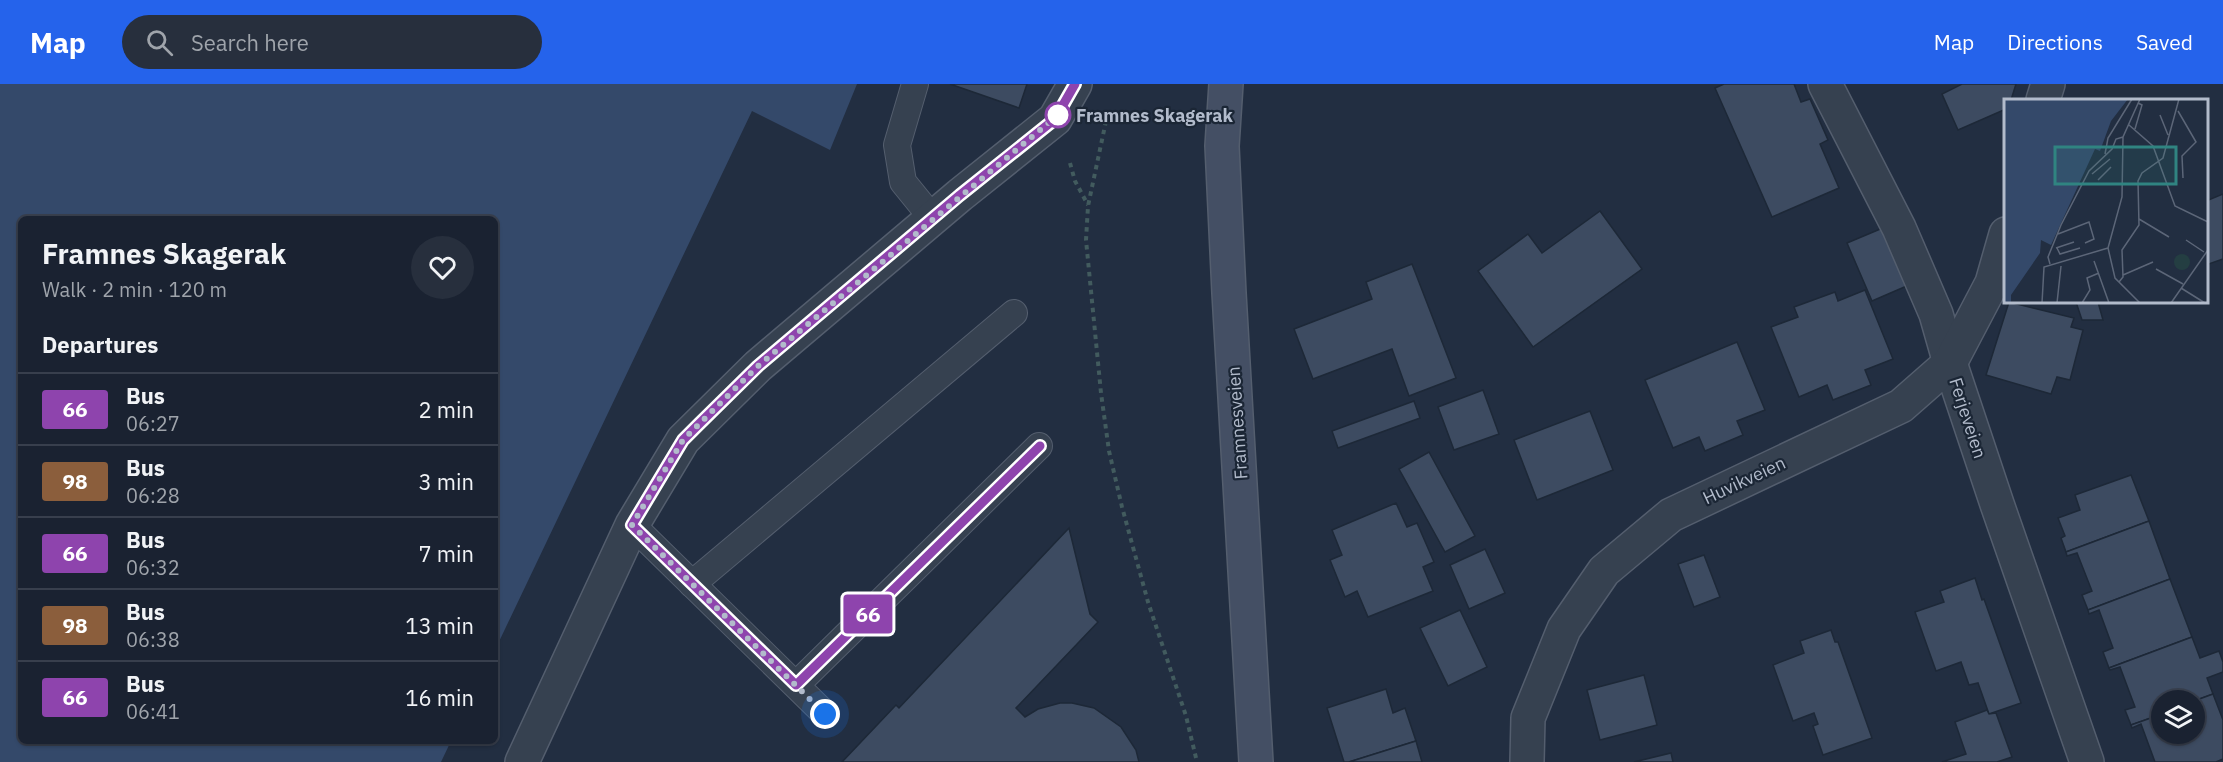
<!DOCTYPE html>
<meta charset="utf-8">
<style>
:root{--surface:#1a2231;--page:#272f3d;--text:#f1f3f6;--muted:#9fa4ab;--line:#383f4d;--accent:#2563eb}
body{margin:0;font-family:"IBM Plex Sans",sans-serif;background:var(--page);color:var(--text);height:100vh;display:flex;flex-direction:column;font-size:22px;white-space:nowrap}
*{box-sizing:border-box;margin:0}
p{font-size:20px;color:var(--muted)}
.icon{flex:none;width:33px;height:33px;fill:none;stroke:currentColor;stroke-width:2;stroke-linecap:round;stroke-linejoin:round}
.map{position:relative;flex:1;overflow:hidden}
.side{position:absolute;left:18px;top:132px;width:480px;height:528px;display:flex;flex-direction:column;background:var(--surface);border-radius:9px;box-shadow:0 2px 4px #0004,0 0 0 2px var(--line)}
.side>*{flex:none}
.badge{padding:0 12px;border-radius:4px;font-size:21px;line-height:39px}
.fabs{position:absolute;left:2151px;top:606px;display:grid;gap:12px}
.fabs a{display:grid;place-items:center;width:54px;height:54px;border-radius:50%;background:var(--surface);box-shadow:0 2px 4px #0004,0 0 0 2px var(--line);font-size:30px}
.you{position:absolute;width:30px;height:30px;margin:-15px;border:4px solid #fff;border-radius:50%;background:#1a73e8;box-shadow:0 0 0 9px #1a73e833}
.map>.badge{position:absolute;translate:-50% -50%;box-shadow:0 0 0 3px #fff}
h2{padding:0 24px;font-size:22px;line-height:54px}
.round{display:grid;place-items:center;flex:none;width:63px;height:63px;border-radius:32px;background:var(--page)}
.headline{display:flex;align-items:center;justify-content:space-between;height:102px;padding:0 24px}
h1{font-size:28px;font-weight:700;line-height:45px}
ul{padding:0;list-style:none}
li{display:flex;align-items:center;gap:18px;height:72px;padding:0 24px;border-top:2px solid var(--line)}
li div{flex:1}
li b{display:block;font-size:22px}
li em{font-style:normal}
li .badge{min-width:66px;font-weight:700;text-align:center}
header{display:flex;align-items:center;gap:36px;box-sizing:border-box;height:84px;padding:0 30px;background:var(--accent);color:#fff}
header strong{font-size:28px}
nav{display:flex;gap:33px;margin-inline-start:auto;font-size:21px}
.search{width:420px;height:54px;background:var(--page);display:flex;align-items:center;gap:15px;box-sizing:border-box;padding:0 21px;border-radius:33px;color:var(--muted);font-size:22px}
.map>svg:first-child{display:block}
</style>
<header>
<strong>Map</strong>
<div class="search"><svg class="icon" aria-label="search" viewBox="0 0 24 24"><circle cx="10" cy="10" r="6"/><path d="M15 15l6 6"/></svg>Search here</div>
<nav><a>Map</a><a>Directions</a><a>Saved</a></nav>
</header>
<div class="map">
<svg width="2223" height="678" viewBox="0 0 2223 678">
<rect width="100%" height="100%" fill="#222e41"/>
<path fill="#34496a" d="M0,0h857l-27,66 -78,-39 -257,539v-431h-474v522h430l-10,21h-441z"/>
<g fill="#3d4b61" stroke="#1d2837" stroke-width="1.5">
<path d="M950,0h77l-8,24z"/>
<path d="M1724,0h70l7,18 9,-3 18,41 -8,4 19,44 -67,29 -57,-129z"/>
<path d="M1962,0h54l-5,16h-5v9l-48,21 -16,-36z"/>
<path d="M2223,110v65l-17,6v-64z"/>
<path d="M1600,127l42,58 -109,78 -55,-76 50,-37 14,19z"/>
<path d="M1885,143l24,58 -37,16 -25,-58z"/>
<path d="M1412,180l44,114 -47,18 -17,-47 -79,30 -19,-50 78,-30 -6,-17z"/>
<path d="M1865,206l28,69 -28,11 6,15 -38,15 -6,-15 -28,12 -28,-70 27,-10 -4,-10 41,-15 3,9z"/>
<path d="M2009,218l65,16 -3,9 12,3 -13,50 -13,-3 -6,17 -65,-19z"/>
<path d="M2076,218h22l5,18h-21z"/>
<path d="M1737,258l28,68 -28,11 6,14 -38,16 -6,-14 -26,11 -28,-68z"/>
<path d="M1483,306l16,44 -45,16 -16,-43z"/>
<path d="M1414,317l6,17 -82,30 -6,-17z"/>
<path d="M1590,327l23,59 -76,30 -23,-60z"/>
<path d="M1429,368l46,84 -30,16 -46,-83z"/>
<path d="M2131,391l18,46 -83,31 -5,-14 4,-2 -7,-18 22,-8 -5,-15z"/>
<path d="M1396,419l11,24 10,-4 17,39 -11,5 10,24 -65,26 -11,-26 -12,6 -15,-37 12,-5 -10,-25z"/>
<path d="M2149,437l21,58 -82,31 -6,-15 10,-4 -15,-38 -10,3 -1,-4z"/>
<path d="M1069,444l21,86 8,8 -82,86 9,9 13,-8 22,-6h12l22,5 27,19 15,23 3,12h-297l54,-57 3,3z"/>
<path d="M1485,465l20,44 -36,16 -19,-44z"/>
<path d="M1704,471l16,42 -26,10 -16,-43z"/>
<path d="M1975,494l7,22 2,-1 37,104 -32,11 -11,-31 -9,2 -8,-23 -25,9 -21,-59 29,-10 -4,-11z"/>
<path d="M2170,495l22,58 -83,31 -6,-16 10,-4 -14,-38 -10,4 -1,-4z"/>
<path d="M1460,526l27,57 -39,19 -28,-58z"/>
<path d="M1831,546l4,12h3l34,96 -49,17 -10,-29 5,-2 -4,-11 -21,8 -20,-56 31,-12 -4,-12z"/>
<path d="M2192,553l8,21 19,-7 4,11v10l-16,6 6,16 -19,7 -32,-1v14l-31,11 -6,-15 10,-3 -15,-40 -10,3 -1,-2z"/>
<path d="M1644,591l13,50 -57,15 -13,-50z"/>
<path d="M1386,605l7,24 12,-5 11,33 -67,21h-5l-17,-54z"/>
<path d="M2213,610l10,26v39l-7,3h-61l-14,-38 -9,4 -1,-3 31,-11v20h32v-33z"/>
<path d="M1987,626l2,4 7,-1 16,44 -15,5h-55l24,-8 -11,-32z"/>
<path d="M1416,657l6,21h-73z"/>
<path d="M1671,669l2,9h-39z"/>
</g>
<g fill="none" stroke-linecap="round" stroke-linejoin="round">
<g stroke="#545e6e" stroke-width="28">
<g id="service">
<path d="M915,0l-18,61 6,37 30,37"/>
<path d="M632,441l193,189"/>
<path d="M692,500l322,-271"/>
<path d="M796,601l243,-239"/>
</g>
</g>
<g stroke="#545e6e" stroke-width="36">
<g id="minor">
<path d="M1825,0l74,144 37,86 14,49 47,141 90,258"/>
<path d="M2043,16l5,-16"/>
<path d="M522,678l110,-237 51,-85 75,-74 202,-171 95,-76 20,-35"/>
<path d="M1527,678l1,-44 36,-89 40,-58 67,-56 230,-109 49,-43 42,-80 14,-49"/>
</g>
</g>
<g stroke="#545e6e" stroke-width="36">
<path id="secondary" d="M1226,0l-4,62 7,147 27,469"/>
</g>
<g stroke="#425b5e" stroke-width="4" stroke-dasharray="4.5 4.5" stroke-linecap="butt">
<path d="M1106,37l-18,85 -2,34 15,153 8,58 13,56 26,95 38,114 11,46"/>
<path d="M1070,79l5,18 13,24"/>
</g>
<use href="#service" stroke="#364150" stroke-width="26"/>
<use href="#minor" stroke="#364150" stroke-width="33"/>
<use href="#secondary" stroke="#444f64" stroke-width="33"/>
</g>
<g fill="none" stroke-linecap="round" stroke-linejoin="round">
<g stroke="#fff" stroke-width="14">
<path id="line" d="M1040,362l-244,239 -164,-160 51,-85 15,-15 60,-59 202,-171 95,-76 20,-35"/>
</g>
<use href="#line" stroke="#8e44ad" stroke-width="9"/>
<path stroke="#b2bbcb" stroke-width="6" stroke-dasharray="0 10.8" d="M825,630l-193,-189 51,-85 75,-74 300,-251"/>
</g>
<circle fill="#fff" stroke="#8e44ad" stroke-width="3" cx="1058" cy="31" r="12"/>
<g text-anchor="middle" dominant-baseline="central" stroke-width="4.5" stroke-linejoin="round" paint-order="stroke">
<g font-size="18" font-weight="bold" fill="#b2bbcb" stroke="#1b2635" text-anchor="start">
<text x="1076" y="31">Framnes Skagerak</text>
</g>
<g font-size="18" fill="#b2bbcb" stroke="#1b2635">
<text transform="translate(1968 334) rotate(72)">Ferjeveien</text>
<text transform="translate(1237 339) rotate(-94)">Framnesveien</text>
<text transform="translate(1744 396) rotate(-25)">Huvikveien</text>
</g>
</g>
<g transform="translate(2004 15)">
<rect width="204" height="204" fill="#222e41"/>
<path d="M170 163a8 8 0 1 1 16 0a8 8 0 1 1-16 0Z" fill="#243e42"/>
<path d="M0,0h124l-17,22 -11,30 -5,-2 -44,96 -10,-5 -1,13 -29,42v8h-7z" fill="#34496a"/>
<path fill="none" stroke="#5c6678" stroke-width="1.5" d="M174,12l18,31 -14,14 1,22M156,16l8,20M125,26l24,21 22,60 33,16M131,30l7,-24 -4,-2M101,55l3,-16 24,-39M88,75l18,-15M94,81l13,-13M135,120l30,18M54,135l31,-12 5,17 -9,4M182,141l18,12M52,149l18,-6M53,149l3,6 20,-6M90,162l15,42M46,165l-2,-7 13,-32 28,-54 23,-22 4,-10 7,-2M152,170l27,15M119,176l30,-13M115,183l4,-5 -1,-27 17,-25 -1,-44 4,-8 21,-15 16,-59M177,189l24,15M38,204l2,-36 64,-19M53,204l4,-37M78,204l8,-13 -3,-12 12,-5M136,204l-25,-25 -7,-30 14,-51 1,-60 17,-38M167,204l37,-53"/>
<path fill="#308481" fill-opacity="0.15" stroke="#308481" stroke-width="3" d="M51,48h121v37h-121z"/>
<rect width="204" height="204" fill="none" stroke="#b2bbcb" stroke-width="3"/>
</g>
</svg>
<div class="fabs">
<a><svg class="icon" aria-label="layers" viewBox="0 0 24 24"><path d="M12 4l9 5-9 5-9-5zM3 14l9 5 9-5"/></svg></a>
</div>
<div class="you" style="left:825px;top:630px"></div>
<b class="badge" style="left:868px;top:530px;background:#8e44ad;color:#fff">66</b>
<section class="side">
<div class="headline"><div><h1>Framnes Skagerak</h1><p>Walk · 2 min · 120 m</p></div><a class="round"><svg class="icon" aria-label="heart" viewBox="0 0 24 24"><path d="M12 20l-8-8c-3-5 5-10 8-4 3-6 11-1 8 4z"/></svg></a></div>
<h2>Departures</h2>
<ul>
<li><span class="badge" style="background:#8e44ad;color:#fff">66</span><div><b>Bus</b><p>06:27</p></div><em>2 min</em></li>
<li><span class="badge" style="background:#8b5e3c;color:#fff">98</span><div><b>Bus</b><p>06:28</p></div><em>3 min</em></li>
<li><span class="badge" style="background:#8e44ad;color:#fff">66</span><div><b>Bus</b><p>06:32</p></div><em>7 min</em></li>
<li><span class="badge" style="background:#8b5e3c;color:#fff">98</span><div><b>Bus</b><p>06:38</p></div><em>13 min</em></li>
<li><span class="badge" style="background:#8e44ad;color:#fff">66</span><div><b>Bus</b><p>06:41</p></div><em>16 min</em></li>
</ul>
</section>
</div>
